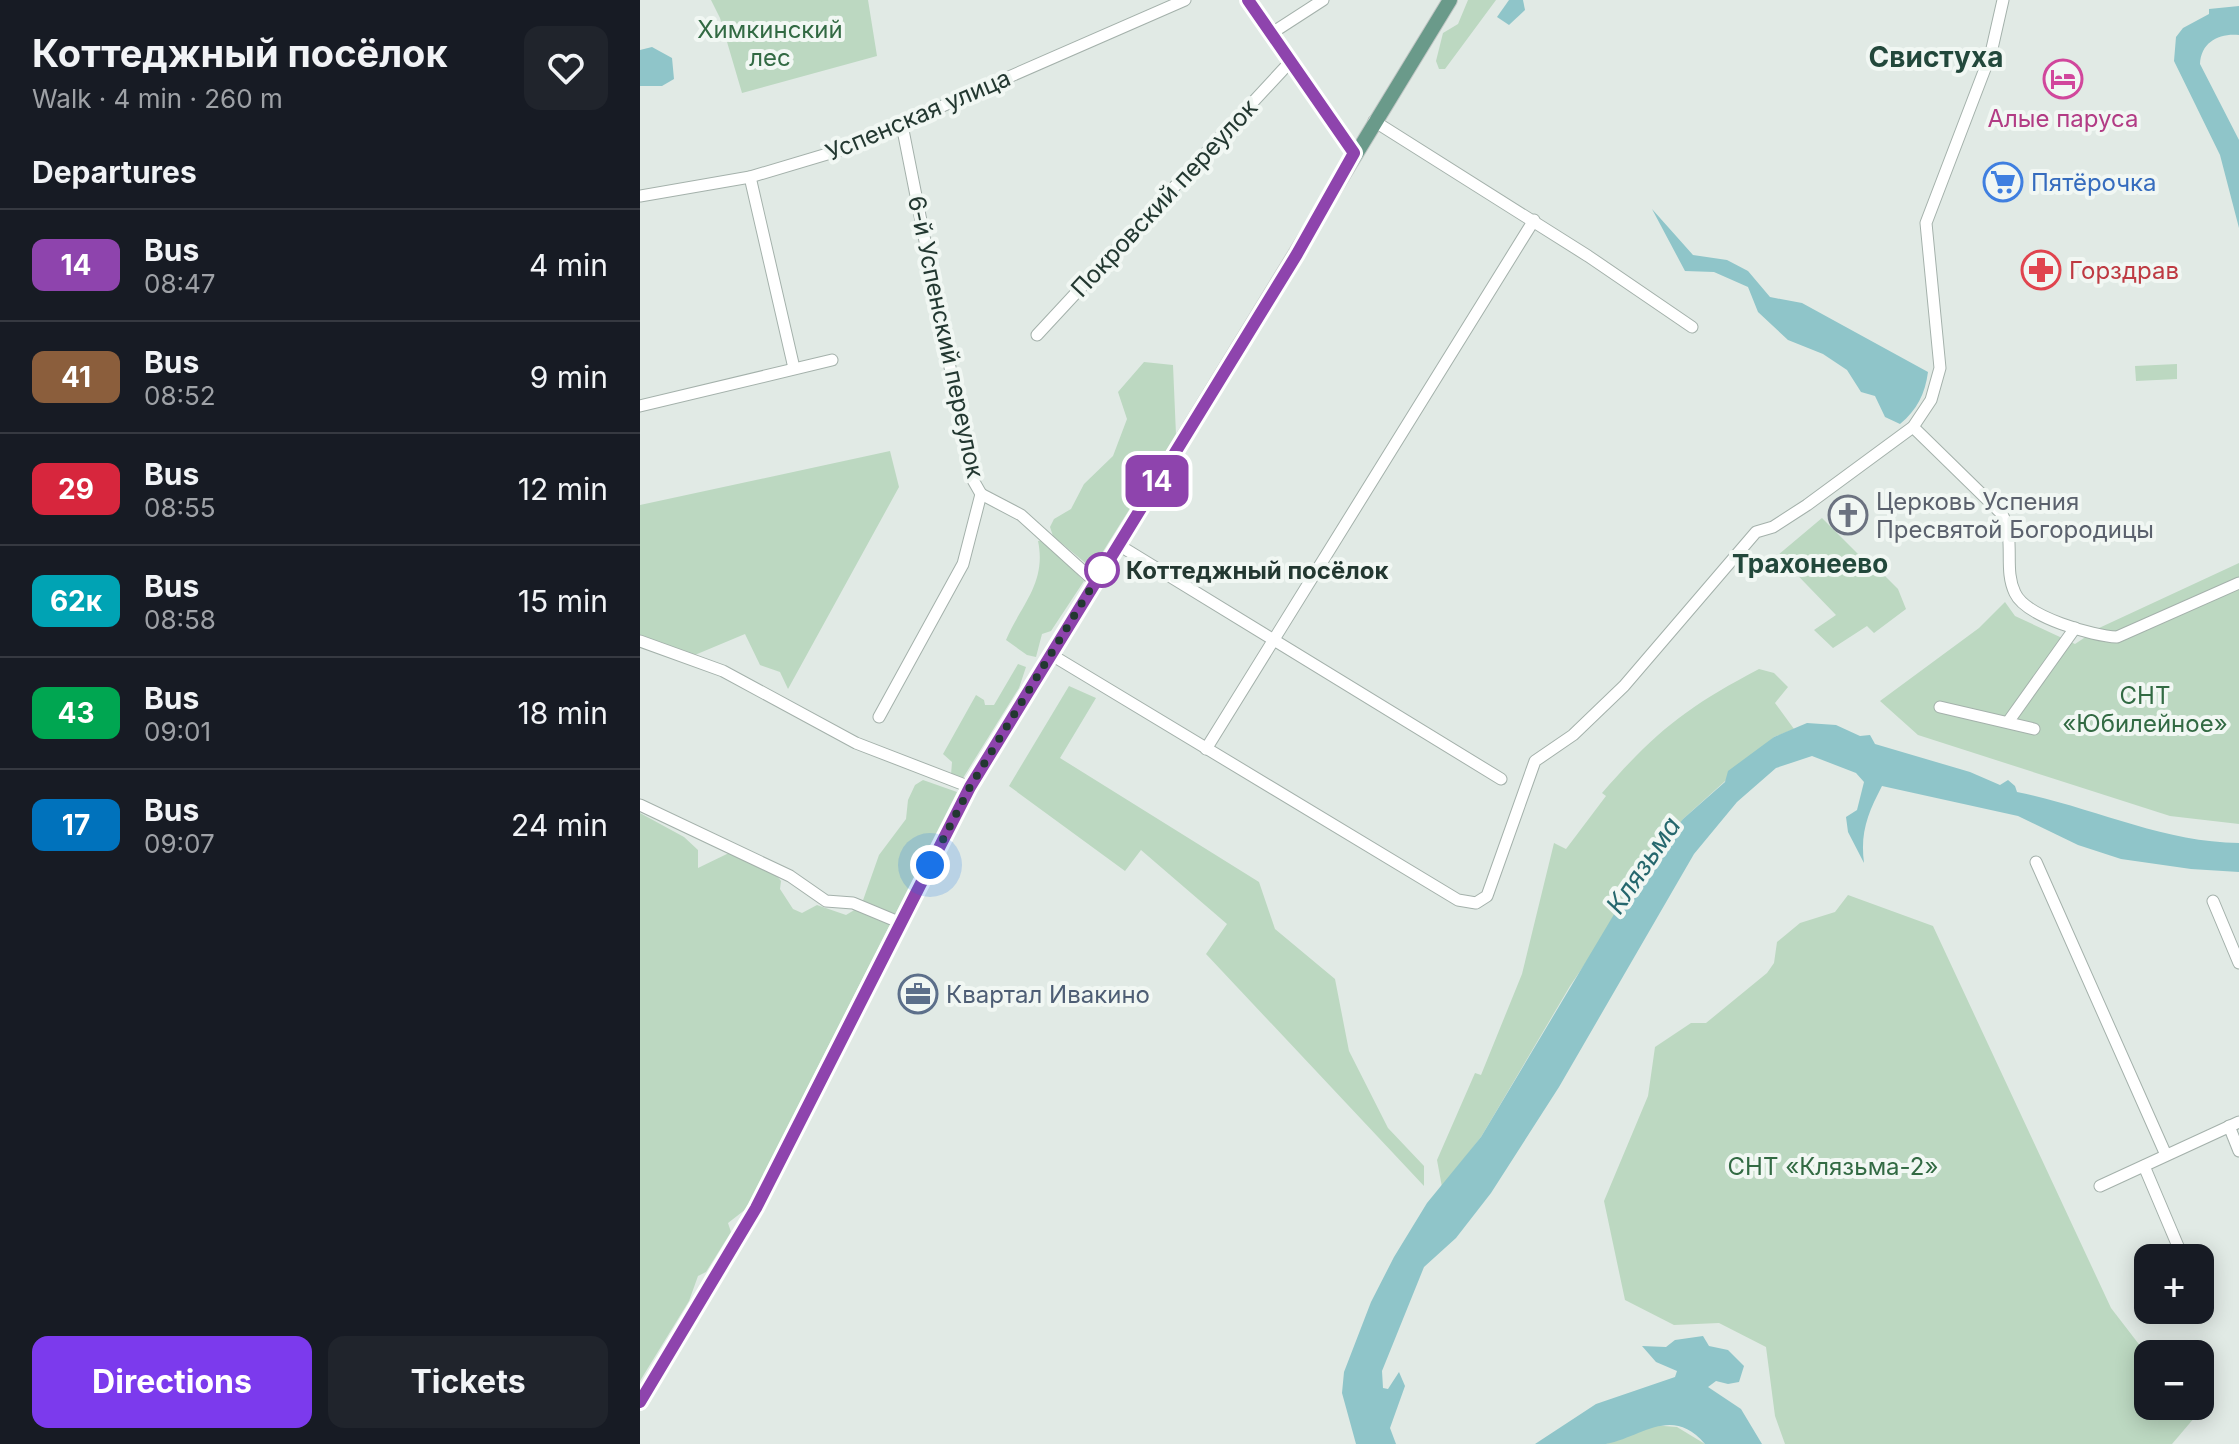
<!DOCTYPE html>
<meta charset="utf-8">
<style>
:root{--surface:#171b24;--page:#20242c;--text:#f1f3f6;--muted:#9ea1a6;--line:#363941;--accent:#7c3aed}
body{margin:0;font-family:Inter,sans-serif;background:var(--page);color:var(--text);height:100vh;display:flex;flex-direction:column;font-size:30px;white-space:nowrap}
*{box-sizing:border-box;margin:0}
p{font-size:26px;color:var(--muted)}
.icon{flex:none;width:44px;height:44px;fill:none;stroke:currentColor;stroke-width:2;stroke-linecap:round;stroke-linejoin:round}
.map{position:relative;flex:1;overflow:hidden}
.drawer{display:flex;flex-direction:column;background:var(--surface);width:640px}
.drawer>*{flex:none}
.badge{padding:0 16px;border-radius:12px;font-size:28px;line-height:52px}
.controls{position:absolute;left:1494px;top:1244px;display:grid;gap:16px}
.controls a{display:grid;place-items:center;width:80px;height:80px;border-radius:16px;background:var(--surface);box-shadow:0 4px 20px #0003;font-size:40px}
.you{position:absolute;width:40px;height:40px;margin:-20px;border:6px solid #fff;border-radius:50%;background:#1a73e8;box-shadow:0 0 0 12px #1a73e833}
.map>.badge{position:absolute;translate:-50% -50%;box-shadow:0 0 0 4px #fff}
h2{padding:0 32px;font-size:30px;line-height:72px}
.round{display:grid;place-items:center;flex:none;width:84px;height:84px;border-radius:16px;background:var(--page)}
.headline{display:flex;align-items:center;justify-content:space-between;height:136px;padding:0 32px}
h1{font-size:38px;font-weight:700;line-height:60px}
.button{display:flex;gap:16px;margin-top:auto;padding:16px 32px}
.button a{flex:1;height:92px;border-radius:16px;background:var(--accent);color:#fff;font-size:32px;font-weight:700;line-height:92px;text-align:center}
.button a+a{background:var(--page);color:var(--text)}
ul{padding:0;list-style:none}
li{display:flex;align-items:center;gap:24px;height:112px;padding:0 32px;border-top:2px solid var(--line)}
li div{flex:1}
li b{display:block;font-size:30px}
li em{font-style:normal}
li .badge{min-width:88px;font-weight:700;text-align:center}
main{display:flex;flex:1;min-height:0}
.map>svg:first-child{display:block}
</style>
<main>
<section class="drawer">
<div class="headline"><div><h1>Коттеджный посёлок</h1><p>Walk · 4 min · 260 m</p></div><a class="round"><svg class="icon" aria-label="heart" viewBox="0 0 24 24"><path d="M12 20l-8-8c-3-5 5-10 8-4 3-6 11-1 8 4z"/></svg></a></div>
<h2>Departures</h2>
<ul>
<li><span class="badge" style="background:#8e44ad;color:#fff">14</span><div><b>Bus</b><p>08:47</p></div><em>4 min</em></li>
<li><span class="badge" style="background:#8b5e3c;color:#fff">41</span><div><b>Bus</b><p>08:52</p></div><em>9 min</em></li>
<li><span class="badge" style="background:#d7263d;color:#fff">29</span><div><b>Bus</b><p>08:55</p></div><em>12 min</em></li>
<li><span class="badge" style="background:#00a3b4;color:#fff">62к</span><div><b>Bus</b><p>08:58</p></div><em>15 min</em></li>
<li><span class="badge" style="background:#00a651;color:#fff">43</span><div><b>Bus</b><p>09:01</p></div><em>18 min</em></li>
<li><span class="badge" style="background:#0072bc;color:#fff">17</span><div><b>Bus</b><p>09:07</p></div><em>24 min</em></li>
</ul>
<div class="button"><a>Directions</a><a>Tickets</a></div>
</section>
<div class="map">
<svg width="1599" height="1444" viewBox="0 0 1599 1444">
<rect width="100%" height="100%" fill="#e1eae5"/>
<g fill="#bcd8c1">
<path d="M71,0h157l9,56 -135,37 -22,-75z"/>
<path d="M828,0h28l-51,69h-6l-3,-8 7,-28 15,-9z"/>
<path d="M504,362l29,3 3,70 -79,126 -8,5 -36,-30 -3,-9 4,-8 17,-10 13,-25 29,-28 14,-37 -9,-27z"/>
<path d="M1537,364v15l-41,2 -1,-15z"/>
<path d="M250,451l9,36 -111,202 -8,-17 -20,-7 -15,-31 -55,23 -50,-17v-135z"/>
<path d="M1182,518l54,54 3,-2 19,19 8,20 -32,24 -7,-7 -34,22 -19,-18 22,-15 -58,-60z"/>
<path d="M403,540l41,41 -33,50 -9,3 -6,23 -9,-2 -21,-15c14,-34 41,-57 32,-99z"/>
<path d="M1599,563v261l-69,-8 -252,-81 -38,-34 99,-73 26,-26 10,14 60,28 24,-16z"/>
<path d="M378,664l8,3 -7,21 -56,90 -12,-3 1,-13 -9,-8 33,-59 8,5 1,5h9z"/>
<path d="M1119,669l15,4 14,14 -13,16 19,26 -20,8 -91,82 -113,167 -89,151 -39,50 -5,-27 38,-87 6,2 41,-101 32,-131 12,6 40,-53 -4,-3c54,-62 85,-86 157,-124z"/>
<path d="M429,686l27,12 -36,60 199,124 16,47 60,50 14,72 39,77 36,38v20l-218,-232 21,-30 -86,-74 -16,21 -116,-85z"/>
<path d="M283,780l34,12 -211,417 -18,14 3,9 -25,40 -8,4 -9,25 -49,80v-568l44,24 14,13v18l33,-16c14,9 42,18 50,29l-1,8 13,20 9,4 15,-8 29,10 15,-9 18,-51 27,-36 2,-19 7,-15z"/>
<path d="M1208,895l85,31 178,382 37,48v50h38l9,11 -23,27h-387l-10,-28 -9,-69 -47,-24 -45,2 -49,-25 -21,-99 44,-105 7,-49 36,-24h15l61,-50 7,-10 3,-21 23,-19 35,-11z"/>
<path d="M1011,1425l26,2 28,17h-99z"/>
</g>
<g fill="#8fc5c9">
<path d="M869,0h14l2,10 -16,15 -12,-8z"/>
<path d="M1599,6v29c-20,-2 -38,7 -39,29l39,76v88l-19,-73 -46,-94 2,-24 7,-9 26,-14v-5z"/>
<path d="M12,47l20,11 2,21 -12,7h-22v-36z"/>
<path d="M1012,209l41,46 34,5 21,11 22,26 32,6 126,69c-3,22 -11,38 -28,52l-15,-7 -10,-21 -14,-4 -14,-22 -24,-16 -35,-14 -30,-28 -10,-25 -34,-15 -29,-1z"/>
<path d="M1167,723l29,2 24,11 10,-1 5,9 95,28 30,13 8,-5 7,6 2,6c75,15 144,50 222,51v29l-48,-3 -70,-10 -43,-14 -60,-29 -136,-30c-14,27 -22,46 -18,77l-16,-31 -2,-15 11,-7 7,-28 -8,-9 -44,-17 -36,12 -39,34 -43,52 -135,233 -68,106 -35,45 -32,29 -42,104 1,17 5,1 11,-17 6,14 -15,42 6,16h-40l-14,-51 2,-21 27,-70 23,-45 33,-54 54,-66 135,-226 47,-67 20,-25 42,-37 3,-11 46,-34z"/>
<path d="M1063,1336l6,10 19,4 16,16 -5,16 -11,2 -12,-3 -8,6 33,22 21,35h-57c-33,-39 -63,-7 -99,0 -22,0 -49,0 -71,0l61,-40 79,-27 2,-6 -21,-9 -14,-16 24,1 9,-7z"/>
</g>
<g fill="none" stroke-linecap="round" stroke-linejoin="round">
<g stroke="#a4b1ab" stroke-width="13">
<g id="minor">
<path d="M608,0l106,153"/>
<path d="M632,33l51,-33"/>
<path d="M734,121l214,135 104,71"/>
<path d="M110,177l44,191"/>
<path d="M0,196l110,-19 94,-28 341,-149"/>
<path d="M397,335l254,-274"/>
<path d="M0,406l192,-46"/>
<path d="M1273,427l89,87c14,27 1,54 13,79 11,24 78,43 102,44l122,-54"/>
<path d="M341,494l40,21 73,66"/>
<path d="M477,544l384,235"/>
<path d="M0,641l83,30 133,72 114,44"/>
<path d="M410,654l408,246 18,3 11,-7 48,-135 38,-26 51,-49 132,-154 17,-5 34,-22 106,-78 18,-27 9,-32 -14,-145 65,-170 12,-53"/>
<path d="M1300,707l94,22"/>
<path d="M239,717l84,-153 18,-70 -8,-14 -6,-27 -65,-328"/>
<path d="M1368,722l67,-94"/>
<path d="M566,749l328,-529"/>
<path d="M0,805l150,71 36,25 27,2 48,20"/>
<path d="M1396,862l130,293"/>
<path d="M1573,901l26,62"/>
<path d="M1589,1126l10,25"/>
<path d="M1504,1166l39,92"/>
<path d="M1460,1186l139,-64"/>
<path d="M1560,1289l4,4"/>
</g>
</g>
<g stroke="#c1c7c5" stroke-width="16">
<path id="major" d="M0,1402l116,-194 214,-421 480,-787"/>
</g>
<use href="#minor" stroke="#fff" stroke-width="11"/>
<use href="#major" stroke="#6a9a8a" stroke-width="14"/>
</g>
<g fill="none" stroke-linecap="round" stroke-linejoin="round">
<g stroke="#fff" stroke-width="18">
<path id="line" d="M0,1402l116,-194 214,-421 327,-533 57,-101 -106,-153"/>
</g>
<use href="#line" stroke="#8e44ad" stroke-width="12"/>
<path stroke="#233831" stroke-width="8" stroke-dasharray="0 14.4" d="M290,865l40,-78 132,-217"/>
</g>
<defs>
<g id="hotel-ring" transform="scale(2)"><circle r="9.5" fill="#f1f7f3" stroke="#d1479c" stroke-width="1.5"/><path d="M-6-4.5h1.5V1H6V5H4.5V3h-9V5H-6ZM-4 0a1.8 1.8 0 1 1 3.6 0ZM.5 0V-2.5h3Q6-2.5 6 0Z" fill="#d1479c"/></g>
<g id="supermarket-ring" transform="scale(2)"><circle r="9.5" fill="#f1f7f3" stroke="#3f7fe0" stroke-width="1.5"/><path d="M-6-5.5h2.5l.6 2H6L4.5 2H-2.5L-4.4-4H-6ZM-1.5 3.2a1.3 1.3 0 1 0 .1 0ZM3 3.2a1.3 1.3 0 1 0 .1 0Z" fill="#3f7fe0"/></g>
<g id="pharmacy-ring" transform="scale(2)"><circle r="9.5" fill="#f1f7f3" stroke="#e0444e" stroke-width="1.5"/><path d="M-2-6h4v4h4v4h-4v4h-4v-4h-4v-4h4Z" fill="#e0444e"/></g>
<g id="church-ring" transform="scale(2)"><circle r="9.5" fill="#f1f7f3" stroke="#6b7280" stroke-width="1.5"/><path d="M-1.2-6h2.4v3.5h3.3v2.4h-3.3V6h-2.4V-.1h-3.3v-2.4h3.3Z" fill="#6b7280"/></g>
<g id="office-ring" transform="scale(2)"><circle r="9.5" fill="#f1f7f3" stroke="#5c6f8a" stroke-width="1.5"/><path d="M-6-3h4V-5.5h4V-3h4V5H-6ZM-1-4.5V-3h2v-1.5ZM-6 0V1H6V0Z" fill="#5c6f8a"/></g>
</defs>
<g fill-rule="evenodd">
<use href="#hotel-ring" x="1423" y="79"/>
<use href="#supermarket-ring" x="1363" y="182"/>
<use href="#pharmacy-ring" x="1401" y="270"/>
<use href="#church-ring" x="1208" y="515"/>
<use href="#office-ring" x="278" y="994"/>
</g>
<circle fill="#fff" stroke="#8e44ad" stroke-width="4" cx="462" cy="570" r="16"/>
<g text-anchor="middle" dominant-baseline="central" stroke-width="8" stroke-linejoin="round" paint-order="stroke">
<g font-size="24" fill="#326a43" stroke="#f1f7f3">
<text x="130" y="29">Химкинский<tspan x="130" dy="28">лес</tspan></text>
<text x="1505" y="695">СНТ<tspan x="1505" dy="28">«Юбилейное»</tspan></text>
<text x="1193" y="1166">СНТ «Клязьма-2»</text>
</g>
<g font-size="24" fill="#233831" stroke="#f1f7f3">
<text transform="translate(278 115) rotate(-23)">Успенская улица</text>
<text transform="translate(524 198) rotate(-47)">Покровский переулок</text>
<text transform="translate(306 337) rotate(78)">6-й Успенский переулок</text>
</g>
<g font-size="24" fill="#b23c85" stroke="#f1f7f3">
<text x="1423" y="118">Алые паруса</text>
</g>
<g font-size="24" fill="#366cbe" stroke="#f1f7f3" text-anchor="start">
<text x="1391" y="182">Пятёрочка</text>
</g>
<g font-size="24" fill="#be3a42" stroke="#f1f7f3" text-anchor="start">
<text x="1429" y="270">Горздрав</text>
</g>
<g font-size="24" fill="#5b616d" stroke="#f1f7f3" text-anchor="start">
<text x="1236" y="501">Церковь Успения<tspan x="1236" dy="28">Пресвятой Богородицы</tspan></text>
</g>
<g font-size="24" font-weight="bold" fill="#233831" stroke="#f1f7f3" text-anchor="start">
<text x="486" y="570">Коттеджный посёлок</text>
</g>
<g font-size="24" fill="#4e5e75" stroke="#f1f7f3" text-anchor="start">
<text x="306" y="994">Квартал Ивакино</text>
</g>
<g font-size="26" font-weight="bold" fill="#22483b" stroke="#f1f7f3">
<text x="1170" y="563">Трахонеево</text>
</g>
<g font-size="26" font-style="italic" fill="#25676d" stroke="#f1f7f3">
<text transform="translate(1003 865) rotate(-56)">Клязьма</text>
</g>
<g font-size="28" font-weight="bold" fill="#22483b" stroke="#f1f7f3">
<text x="1296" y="57">Свистуха</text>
</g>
</g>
</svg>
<div class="controls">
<a>+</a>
<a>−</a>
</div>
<div class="you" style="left:290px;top:865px"></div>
<b class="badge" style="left:517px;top:481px;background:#8e44ad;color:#fff">14</b>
</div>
</main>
